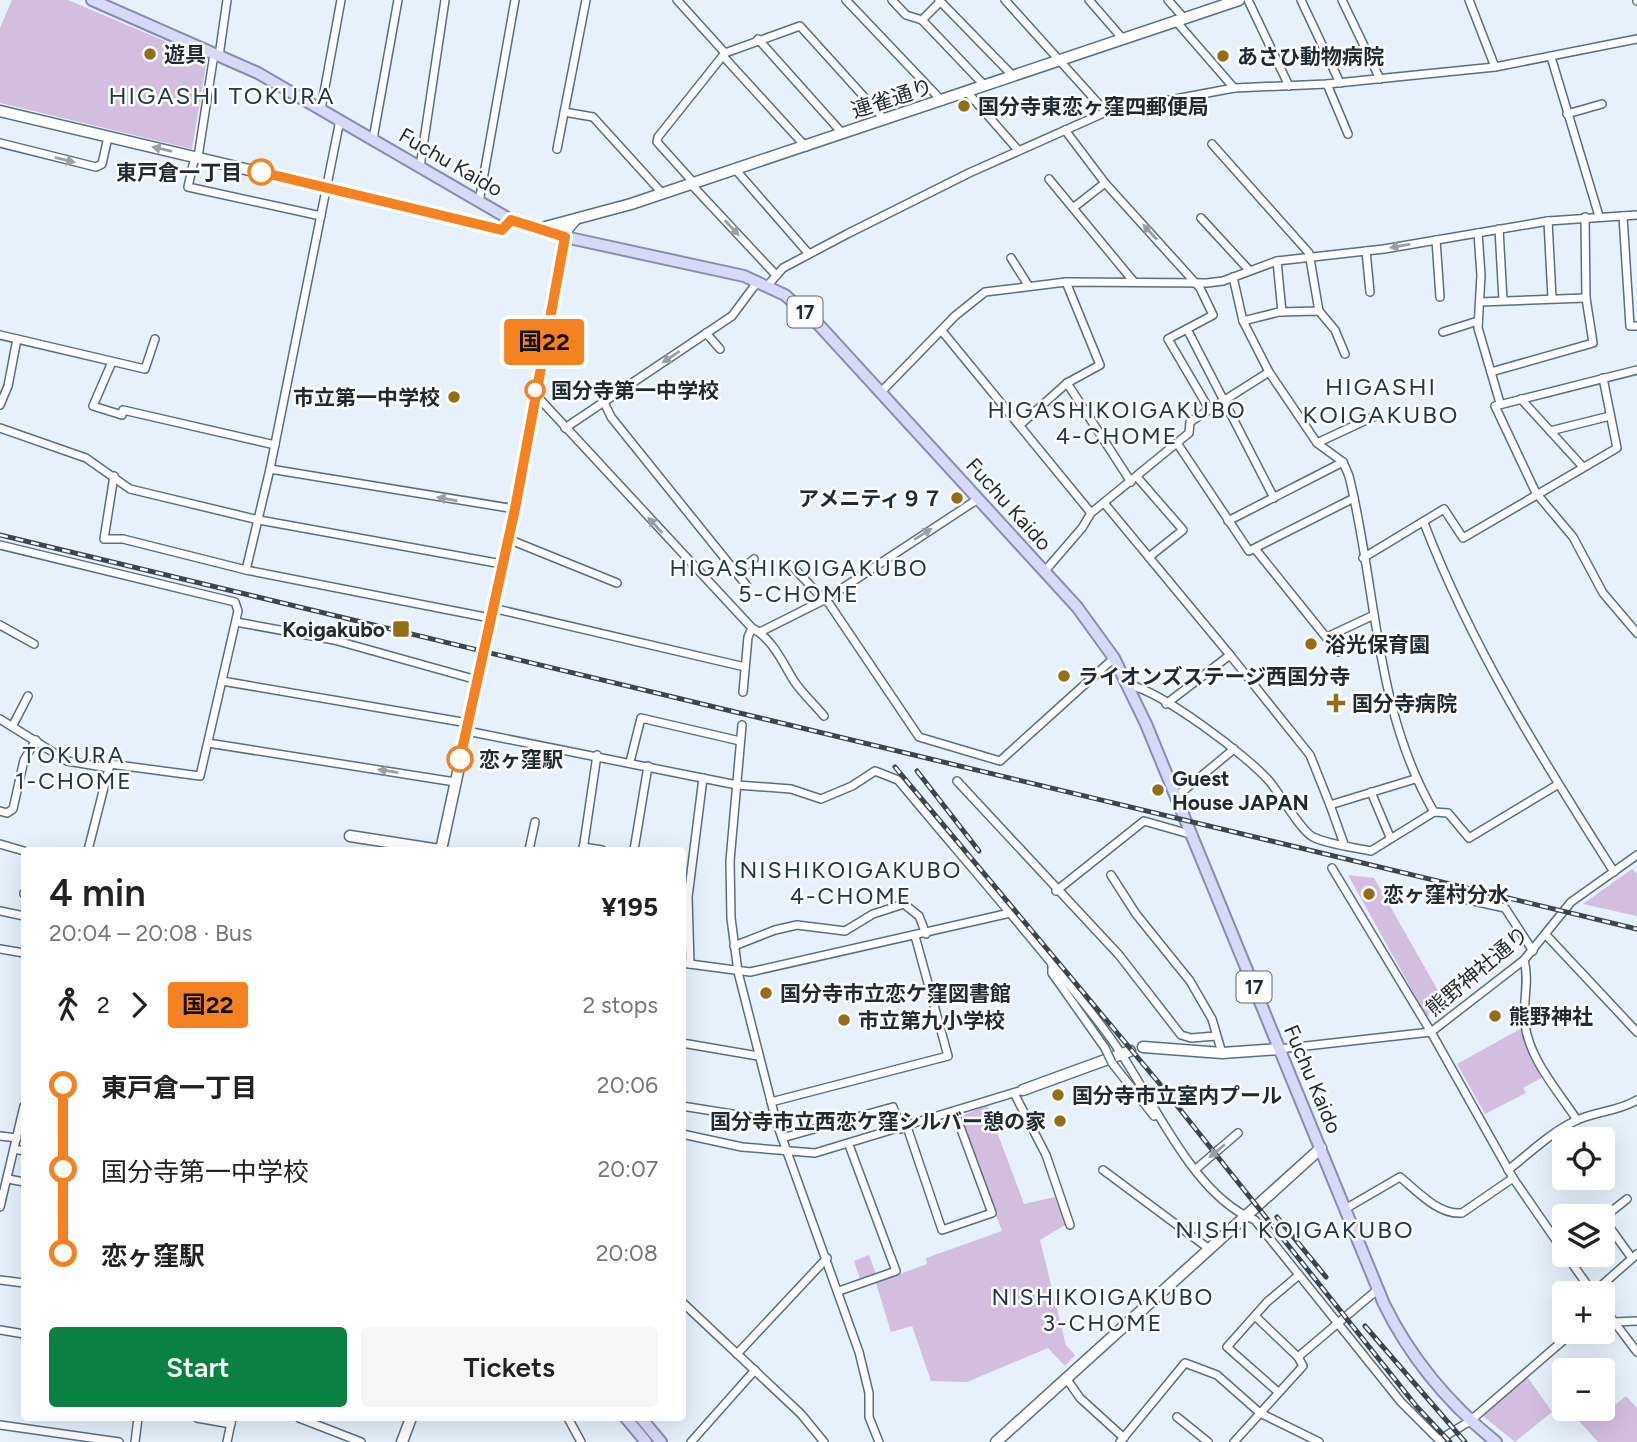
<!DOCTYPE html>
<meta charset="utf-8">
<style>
:root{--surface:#fff;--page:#f6f6f6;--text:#222;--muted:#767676;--accent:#0b8043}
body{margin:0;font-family:Figtree,"Noto Sans JP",sans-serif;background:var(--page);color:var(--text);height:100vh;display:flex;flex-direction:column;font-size:26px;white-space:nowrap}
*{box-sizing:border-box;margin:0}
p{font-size:23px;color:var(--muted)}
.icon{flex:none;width:38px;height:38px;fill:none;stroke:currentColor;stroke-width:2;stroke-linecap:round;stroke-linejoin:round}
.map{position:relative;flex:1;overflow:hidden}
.sheet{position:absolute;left:21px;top:847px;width:665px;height:574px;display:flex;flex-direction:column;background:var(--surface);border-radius:7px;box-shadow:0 7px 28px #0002}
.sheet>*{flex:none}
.badge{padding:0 14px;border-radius:5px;font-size:24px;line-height:46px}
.tools{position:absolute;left:1552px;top:1127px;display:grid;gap:14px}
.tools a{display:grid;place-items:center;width:63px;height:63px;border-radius:7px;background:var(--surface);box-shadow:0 7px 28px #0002;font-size:35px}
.map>.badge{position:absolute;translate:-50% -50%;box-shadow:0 0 0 4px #fff}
.legs{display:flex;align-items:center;gap:10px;height:77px;padding:0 28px;font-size:23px}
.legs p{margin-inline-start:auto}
.headline{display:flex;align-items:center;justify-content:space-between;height:119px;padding:0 28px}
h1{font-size:38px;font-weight:600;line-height:52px}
.primary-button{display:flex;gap:14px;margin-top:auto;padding:14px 28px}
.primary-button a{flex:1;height:80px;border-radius:7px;background:var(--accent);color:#fff;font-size:28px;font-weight:600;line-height:80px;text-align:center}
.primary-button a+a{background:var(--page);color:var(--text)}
ul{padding:0 28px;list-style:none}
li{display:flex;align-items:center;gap:24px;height:84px;font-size:26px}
li i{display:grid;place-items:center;width:10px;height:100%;margin:0 9px;background:currentColor}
li i::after{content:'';width:18px;height:18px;margin:-9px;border:5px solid;border-radius:50%;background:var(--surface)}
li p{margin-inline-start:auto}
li:first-child i{background:linear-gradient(#0000 50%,currentColor 0)}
li:last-child i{background:linear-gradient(currentColor 50%,#0000 0)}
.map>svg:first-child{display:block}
</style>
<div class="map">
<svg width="1637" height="1442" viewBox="0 0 1637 1442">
<rect width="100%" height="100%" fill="#e6f1fb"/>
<g fill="#d3bedf">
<path d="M12,0h56l139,59 -15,90 -192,-46v-75z"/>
<path d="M1632,869l5,5v42l-54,-12z"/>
<path d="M1348,875l26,3 67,118 -14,21z"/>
<path d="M1520,1029l25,47 -22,12 3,5 -41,21 -28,-50z"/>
<path d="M987,1105l37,99 31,-7 10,28 -25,15 26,105 9,10 -10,11 -17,-18 -81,34 -36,-1 -19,-55 -21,6 -15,-49 51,-19 -1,-6 76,-27 -43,-114z"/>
<path d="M869,1255l7,19 -16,5 -6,-18z"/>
<path d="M1526,1375l26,37 -37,30 -32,-26z"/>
<path d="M1626,1396l11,12v34h-39l-19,-21 26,-8z"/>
</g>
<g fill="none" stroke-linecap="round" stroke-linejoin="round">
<g stroke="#576f85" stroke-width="10">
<g id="street">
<path d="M677,0l48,53"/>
<path d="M846,0l96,101"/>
<path d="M892,0l14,15 16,5 63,66"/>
<path d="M939,0l74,76"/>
<path d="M1005,0l101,112"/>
<path d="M1089,0l33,38"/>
<path d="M1168,0l15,17"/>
<path d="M1248,0l41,86"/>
<path d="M1301,0l39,83"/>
<path d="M1342,0l38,79"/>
<path d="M1469,0l26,67"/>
<path d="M1637,0v1"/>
<path d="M922,20l18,-18"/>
<path d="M1175,20l59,68"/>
<path d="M758,39l85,95"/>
<path d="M219,56l8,-56"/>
<path d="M723,56l83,91"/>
<path d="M1551,57l48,159"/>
<path d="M1327,84l21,50"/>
<path d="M968,93l50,57"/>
<path d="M321,109l20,-109"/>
<path d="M564,112l29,5 69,76"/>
<path d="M1567,114l35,-10"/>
<path d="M1065,130l40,53 95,105 13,27 -45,24 41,70"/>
<path d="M373,139l25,-139"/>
<path d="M0,143l96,24 6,-3 6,-27"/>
<path d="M1212,144l97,109 10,58"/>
<path d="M557,149l29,-149"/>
<path d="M195,156l-7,31 133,29"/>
<path d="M198,157l16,-103"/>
<path d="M420,167l25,-167"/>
<path d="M735,169l74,85"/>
<path d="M1049,179l85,103"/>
<path d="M693,182l-36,-40 1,-5 67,-84 75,-27 85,94"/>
<path d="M690,183l85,91"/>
<path d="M479,202l36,-202"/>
<path d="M1073,208l32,-25"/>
<path d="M1623,216l7,110h7"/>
<path d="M1201,218l47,51"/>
<path d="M1548,221l4,77"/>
<path d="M1499,229l4,71"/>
<path d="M1478,233l3,42 -3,53 22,75"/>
<path d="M1436,240l4,57"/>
<path d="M1366,251l4,41"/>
<path d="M1011,258l17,27"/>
<path d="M1277,261l5,51"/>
<path d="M1233,277l10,44 26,51 48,71 26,19 6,14c28,113 25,233 85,336"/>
<path d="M768,285l15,-17 64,-34 122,-61 137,-61 128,-24 93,-4 168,-17 142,-28"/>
<path d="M1480,302l106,-4"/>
<path d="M1243,321l36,-9 40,-1 16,19 10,24"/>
<path d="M1187,329l87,169"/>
<path d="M942,331l149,182"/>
<path d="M1443,332l35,-11"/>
<path d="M706,333l14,16"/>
<path d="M0,335l145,34 10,-30"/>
<path d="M112,362l-19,44 29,9 1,-5 152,35"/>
<path d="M1637,370l-142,36 41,87 37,44 30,56 34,40"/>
<path d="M1491,372l102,-29 -7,-45 -1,-81"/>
<path d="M1067,383l64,99"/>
<path d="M881,392l74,-76 30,-24 81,-10 141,1 16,-2 54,-20 107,-12 164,-28 89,-6"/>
<path d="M535,394l217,234c20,10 31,35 42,53 8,12 20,23 30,35"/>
<path d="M1521,399l62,68"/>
<path d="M604,402l7,15 136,169"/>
<path d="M0,405l8,-19 9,-47"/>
<path d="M1020,425l47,-42 33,-18 -34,-83"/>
<path d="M0,428l86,30 44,31 129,31 243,44"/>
<path d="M565,428l167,-112 26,-35"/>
<path d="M1550,431l60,-15"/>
<path d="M1177,443l72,108 105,-53"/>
<path d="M1317,443l58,-27"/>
<path d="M270,469l245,40"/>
<path d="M114,476l-10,63h19l123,31 244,48"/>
<path d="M1137,477l46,53 -34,27"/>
<path d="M1104,503l126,152"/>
<path d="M1228,521l115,-59"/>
<path d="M1424,523c48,125 118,236 190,349"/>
<path d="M508,539l109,44"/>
<path d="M0,545l235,57 3,9 -38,165 -90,-12 -1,4 -42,-7 -67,-42"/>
<path d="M1256,550l82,102"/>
<path d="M1363,558l81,-49 19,29 154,-90 -14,-70"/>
<path d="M792,566l32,34"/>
<path d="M246,570l24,-101 70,-349"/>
<path d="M1044,572l38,-44 9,-15 98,-80 1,-11 79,-50"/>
<path d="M737,573l17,-14"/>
<path d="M826,599l93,138 81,24 114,-103"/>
<path d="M492,608l253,59"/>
<path d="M236,622l98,18 143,40"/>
<path d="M0,625l34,19"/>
<path d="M760,632l66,-33 152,-100"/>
<path d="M1327,637l47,-22"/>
<path d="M222,681l246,42"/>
<path d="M1129,685c32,6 119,71 141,97 10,12 31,49 43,55 17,8 40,10 58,14l63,-39 14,1 21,25 88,-53"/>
<path d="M743,692l5,-55 4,-9"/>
<path d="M1166,704l64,-49 80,100 20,50 85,-26"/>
<path d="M13,725l15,-29"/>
<path d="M742,725l-12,136 1,57 7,54 38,149 83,231 10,41v24l10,25"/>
<path d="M467,731l270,54 54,4 30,10 31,-13 23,-15 23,9c60,72 122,143 181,217 14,18 29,36 41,55 35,52 75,145 135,168l146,182 40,40"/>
<path d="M208,743l247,39"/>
<path d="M630,762l11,-44 99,23"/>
<path d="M957,781l162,174 62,80 10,3 25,-2"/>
<path d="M1371,792l19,45"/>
<path d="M1176,797l58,-48"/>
<path d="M1330,805l14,39"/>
<path d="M0,811l7,2 6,-4 11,-49 12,-20"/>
<path d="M0,844l24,7"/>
<path d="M583,847l19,3"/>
<path d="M88,850l21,-82"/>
<path d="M529,850l6,-28"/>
<path d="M583,850l14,-95"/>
<path d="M634,850l14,-84"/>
<path d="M1332,868l99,164 82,146 51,74"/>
<path d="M1111,875l25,39 54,67 22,38 10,34"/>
<path d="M1056,891l88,-70 49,14"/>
<path d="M24,894v-1"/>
<path d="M1442,894l63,14 28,43"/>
<path d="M0,911l24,5"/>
<path d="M1547,936l90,96"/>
<path d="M734,946l41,-16 22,-5 48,6 28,-17 31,-10 15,12 7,18"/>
<path d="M0,949l24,4"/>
<path d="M1524,960c6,21 -2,44 1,65 5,35 33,66 52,95"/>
<path d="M682,963l68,9 260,-59"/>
<path d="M690,964l-2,-67 15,-119"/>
<path d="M1052,965v8l53,75"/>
<path d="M1431,1032l93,-72 47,-58 66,-47"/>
<path d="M682,1043l76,13"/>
<path d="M1279,1049l152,-17"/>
<path d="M1112,1063l42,53"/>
<path d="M1014,1093l32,62 24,70"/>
<path d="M771,1102l177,-46 -33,-120"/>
<path d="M682,1106l94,15"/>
<path d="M907,1127l35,103 50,-17 -37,-100"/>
<path d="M682,1134l60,13 73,6 208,-63"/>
<path d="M0,1136l17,2"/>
<path d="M782,1138l111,-31 8,22"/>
<path d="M14,1149l10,2"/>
<path d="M1196,1169l42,-36"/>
<path d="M1103,1170l105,78"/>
<path d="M1508,1170c22,-17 42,-37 67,-49 21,-10 42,-9 62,-21"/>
<path d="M8,1179l16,3"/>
<path d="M1627,1199l-24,19 28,39"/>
<path d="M0,1207l24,-101"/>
<path d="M1345,1209l55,-32c17,14 38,38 62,36l51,-35"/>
<path d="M1566,1255l27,38"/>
<path d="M0,1280l24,3"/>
<path d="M839,1291l57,-20 -47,-126"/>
<path d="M1593,1293l44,-39"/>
<path d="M682,1302l119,112 23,28"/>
<path d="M1603,1307l34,45"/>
<path d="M1614,1322l23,-1"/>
<path d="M0,1330l24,4"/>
<path d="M737,1354l90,-96"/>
<path d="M1298,1357l79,-67"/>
<path d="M1066,1378l14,20 44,40"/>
<path d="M1278,1392l-51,-45 40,-45 32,-27"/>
<path d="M1177,1417l31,25"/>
<path d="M197,1418l34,6"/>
<path d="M299,1418l62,24"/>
<path d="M568,1418l13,24"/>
<path d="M0,1425l119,17"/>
<path d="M1439,1440l31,-19 103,-89"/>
<path d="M135,1442l3,-24"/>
<path d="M227,1442l5,-24"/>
<path d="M691,1442l64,-72"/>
<path d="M1120,1442l65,-79 32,12 43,38 59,29"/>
<path d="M1234,1442l69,-76 -5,-9 -43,-41"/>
</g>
</g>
<g stroke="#576f85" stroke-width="13">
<g id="secondary">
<path d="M0,111l502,119 9,-10"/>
<path d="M538,229l93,-25 608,-204"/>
<path d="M350,836l90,14"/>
<path d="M441,850l74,-341 51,-278 9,-11"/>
<path d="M1143,1047l79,6 57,-4"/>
<path d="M1023,1090l107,-39"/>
<path d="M402,1442l9,-24"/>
<path d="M996,1442l325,-294"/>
</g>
</g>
<g stroke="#868dae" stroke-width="14">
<g id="primary">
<path d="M92,0l166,73 253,147 54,17 179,39 41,19 34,30 258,282 37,51 32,66 238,580c27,55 65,100 112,138"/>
<path d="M626,1418l20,24"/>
<path d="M641,1418l20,24"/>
</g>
</g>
<use href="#street" stroke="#fff" stroke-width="7"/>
<use href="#secondary" stroke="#fff" stroke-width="10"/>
<use href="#primary" stroke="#d7daf7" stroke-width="10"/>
<g stroke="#3a454e" stroke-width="5">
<g id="rail">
<path d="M0,535l1637,394"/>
<path d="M895,767l264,316 258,324 33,35"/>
<path d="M917,771l62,80"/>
<path d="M1277,1217l49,60"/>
<path d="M1365,1326l100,116"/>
</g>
</g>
<use href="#rail" stroke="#fcfcfc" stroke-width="2.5" stroke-dasharray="8" stroke-linecap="butt"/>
<g stroke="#576f85" stroke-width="10" stroke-linecap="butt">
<path id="street-bridge" d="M1105,1048l7,15"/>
</g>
<use href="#street-bridge" stroke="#fff" stroke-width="7"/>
</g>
<defs><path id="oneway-solid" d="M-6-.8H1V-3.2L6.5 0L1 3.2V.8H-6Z" transform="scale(1.75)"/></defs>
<g fill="#9a9fa3">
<use href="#oneway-solid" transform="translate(162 149) rotate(-167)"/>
<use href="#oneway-solid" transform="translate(65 160) rotate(14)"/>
<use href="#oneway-solid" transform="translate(732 228) rotate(47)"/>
<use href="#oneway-solid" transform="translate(1150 232) rotate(-132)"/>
<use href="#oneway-solid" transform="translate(1400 246) rotate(170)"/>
<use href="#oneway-solid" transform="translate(671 357) rotate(146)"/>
<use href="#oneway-solid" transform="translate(447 499) rotate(-170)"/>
<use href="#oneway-solid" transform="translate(655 525) rotate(-133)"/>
<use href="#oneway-solid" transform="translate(923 534) rotate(-32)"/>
<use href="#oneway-solid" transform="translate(388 771) rotate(-171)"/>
<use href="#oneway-solid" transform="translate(1217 1151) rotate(140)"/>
</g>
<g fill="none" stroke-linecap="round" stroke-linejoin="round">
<g stroke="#fff" stroke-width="16">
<path id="line-1" d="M261,172l241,58 9,-10 54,17 -50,272 -55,250"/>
</g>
<use href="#line-1" stroke="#f58220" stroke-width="10"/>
</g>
<g fill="#946d17" stroke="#fcfcfc" stroke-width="2.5">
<circle cx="150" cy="54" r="7"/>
<circle cx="1223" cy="56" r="7"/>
<circle cx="964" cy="106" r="7"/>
<circle cx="454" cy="397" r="7"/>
<circle cx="957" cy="498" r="7"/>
<rect x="392" y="620" width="18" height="18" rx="3.5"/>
<circle cx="1311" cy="644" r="7"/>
<circle cx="1064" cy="676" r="7"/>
<path d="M1332.5 692.5h7v7h7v7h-7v7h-7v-7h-7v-7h7z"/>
<circle cx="1158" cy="790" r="7"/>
<circle cx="1369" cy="894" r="7"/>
<circle cx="766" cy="993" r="7"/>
<circle cx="1495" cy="1016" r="7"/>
<circle cx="844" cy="1020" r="7"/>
<circle cx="1058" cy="1095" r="7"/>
<circle cx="1060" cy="1121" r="7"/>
</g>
<g fill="#fff" stroke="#f58220" stroke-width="3.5">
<circle cx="261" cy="172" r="12"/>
<circle cx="535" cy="390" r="9"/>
<circle cx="460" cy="759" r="12"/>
</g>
<g text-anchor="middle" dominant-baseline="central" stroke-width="5" stroke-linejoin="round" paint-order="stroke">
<g fill="#fcfcfc" stroke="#61696f" stroke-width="2">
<rect x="787.5" y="296.5" width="35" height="31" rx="5"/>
<rect x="1236.5" y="971.5" width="35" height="31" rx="5"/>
</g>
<g font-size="19" font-weight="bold" fill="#1f2a33">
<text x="805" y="312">17</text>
<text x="1254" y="987">17</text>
</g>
<g font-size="21" font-weight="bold" fill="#1f2a33" stroke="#fcfcfc" text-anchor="start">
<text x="164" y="54">遊具</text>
<text x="1237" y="56">あさひ動物病院</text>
<text x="978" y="106">国分寺東恋ヶ窪四郵便局</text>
<text x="440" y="397" text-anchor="end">市立第一中学校</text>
<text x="943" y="498" text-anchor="end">アメニティ９７</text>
<text x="385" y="629" text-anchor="end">Koigakubo</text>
<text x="1325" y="644">浴光保育園</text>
<text x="1078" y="676">ライオンズステージ西国分寺</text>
<text x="1352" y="703">国分寺病院</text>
<text x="1172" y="778">Guest<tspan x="1172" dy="24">House JAPAN</tspan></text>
<text x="1383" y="894">恋ヶ窪村分水</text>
<text x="780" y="993">国分寺市立恋ケ窪図書館</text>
<text x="1509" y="1016">熊野神社</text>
<text x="858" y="1020">市立第九小学校</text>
<text x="1072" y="1095">国分寺市立室内プール</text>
<text x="1046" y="1121" text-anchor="end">国分寺市立西恋ケ窪シルバー憩の家</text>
</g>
<g font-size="21" fill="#1f2a33" stroke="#fcfcfc">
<text transform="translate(892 98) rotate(-18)">連雀通り</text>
<text transform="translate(451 162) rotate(30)">Fuchu Kaido</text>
<text transform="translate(1009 504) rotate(48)">Fuchu Kaido</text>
<text transform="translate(1477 971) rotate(-40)">熊野神社通り</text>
<text transform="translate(1313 1079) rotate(67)">Fuchu Kaido</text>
</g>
<g font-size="21" font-weight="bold" fill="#1f2a33" stroke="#fcfcfc" text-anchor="start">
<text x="242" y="172" text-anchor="end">東戸倉一丁目</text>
<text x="551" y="390">国分寺第一中学校</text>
<text x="479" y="759">恋ヶ窪駅</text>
</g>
<g font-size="23" letter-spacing="2" fill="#20364a" stroke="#fcfcfc">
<text x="1117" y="410">HIGASHIKOIGAKUBO<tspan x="1117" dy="26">4-CHOME</tspan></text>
<text x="799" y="568">HIGASHIKOIGAKUBO<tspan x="799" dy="26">5-CHOME</tspan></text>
<text x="74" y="755">TOKURA<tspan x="74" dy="26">1-CHOME</tspan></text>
<text x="851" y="870">NISHIKOIGAKUBO<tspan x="851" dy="26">4-CHOME</tspan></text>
<text x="1103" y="1297">NISHIKOIGAKUBO<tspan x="1103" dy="26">3-CHOME</tspan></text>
</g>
<g font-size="24" letter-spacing="2" fill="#20364a" stroke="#fcfcfc">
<text x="222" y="95">HIGASHI TOKURA</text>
<text x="1381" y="386">HIGASHI<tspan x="1381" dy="28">KOIGAKUBO</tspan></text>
<text x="1295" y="1229">NISHI KOIGAKUBO</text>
</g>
</g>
</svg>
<div class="tools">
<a><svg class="icon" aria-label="locate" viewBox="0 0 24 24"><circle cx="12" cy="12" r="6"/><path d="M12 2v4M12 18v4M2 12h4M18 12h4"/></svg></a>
<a><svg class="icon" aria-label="layers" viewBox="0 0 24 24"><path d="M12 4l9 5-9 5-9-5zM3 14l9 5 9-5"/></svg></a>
<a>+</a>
<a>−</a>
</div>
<b class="badge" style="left:544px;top:342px;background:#f58220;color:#111">国22</b>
<section class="sheet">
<div class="headline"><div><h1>4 min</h1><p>20:04 – 20:08 · Bus</p></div><b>¥195</b></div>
<div class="legs"><svg class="icon" aria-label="walk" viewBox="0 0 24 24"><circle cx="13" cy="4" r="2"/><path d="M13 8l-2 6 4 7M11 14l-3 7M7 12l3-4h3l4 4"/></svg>2<svg class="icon" aria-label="forward" viewBox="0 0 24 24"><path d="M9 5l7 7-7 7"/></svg><b class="badge" style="background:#f58220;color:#111">国22</b><p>2 stops</p></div>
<ul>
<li><i style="color:#f58220"></i><b>東戸倉一丁目</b><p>20:06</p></li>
<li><i style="color:#f58220"></i><span>国分寺第一中学校</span><p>20:07</p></li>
<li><i style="color:#f58220"></i><b>恋ヶ窪駅</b><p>20:08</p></li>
</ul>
<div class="primary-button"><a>Start</a><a>Tickets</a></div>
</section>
</div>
